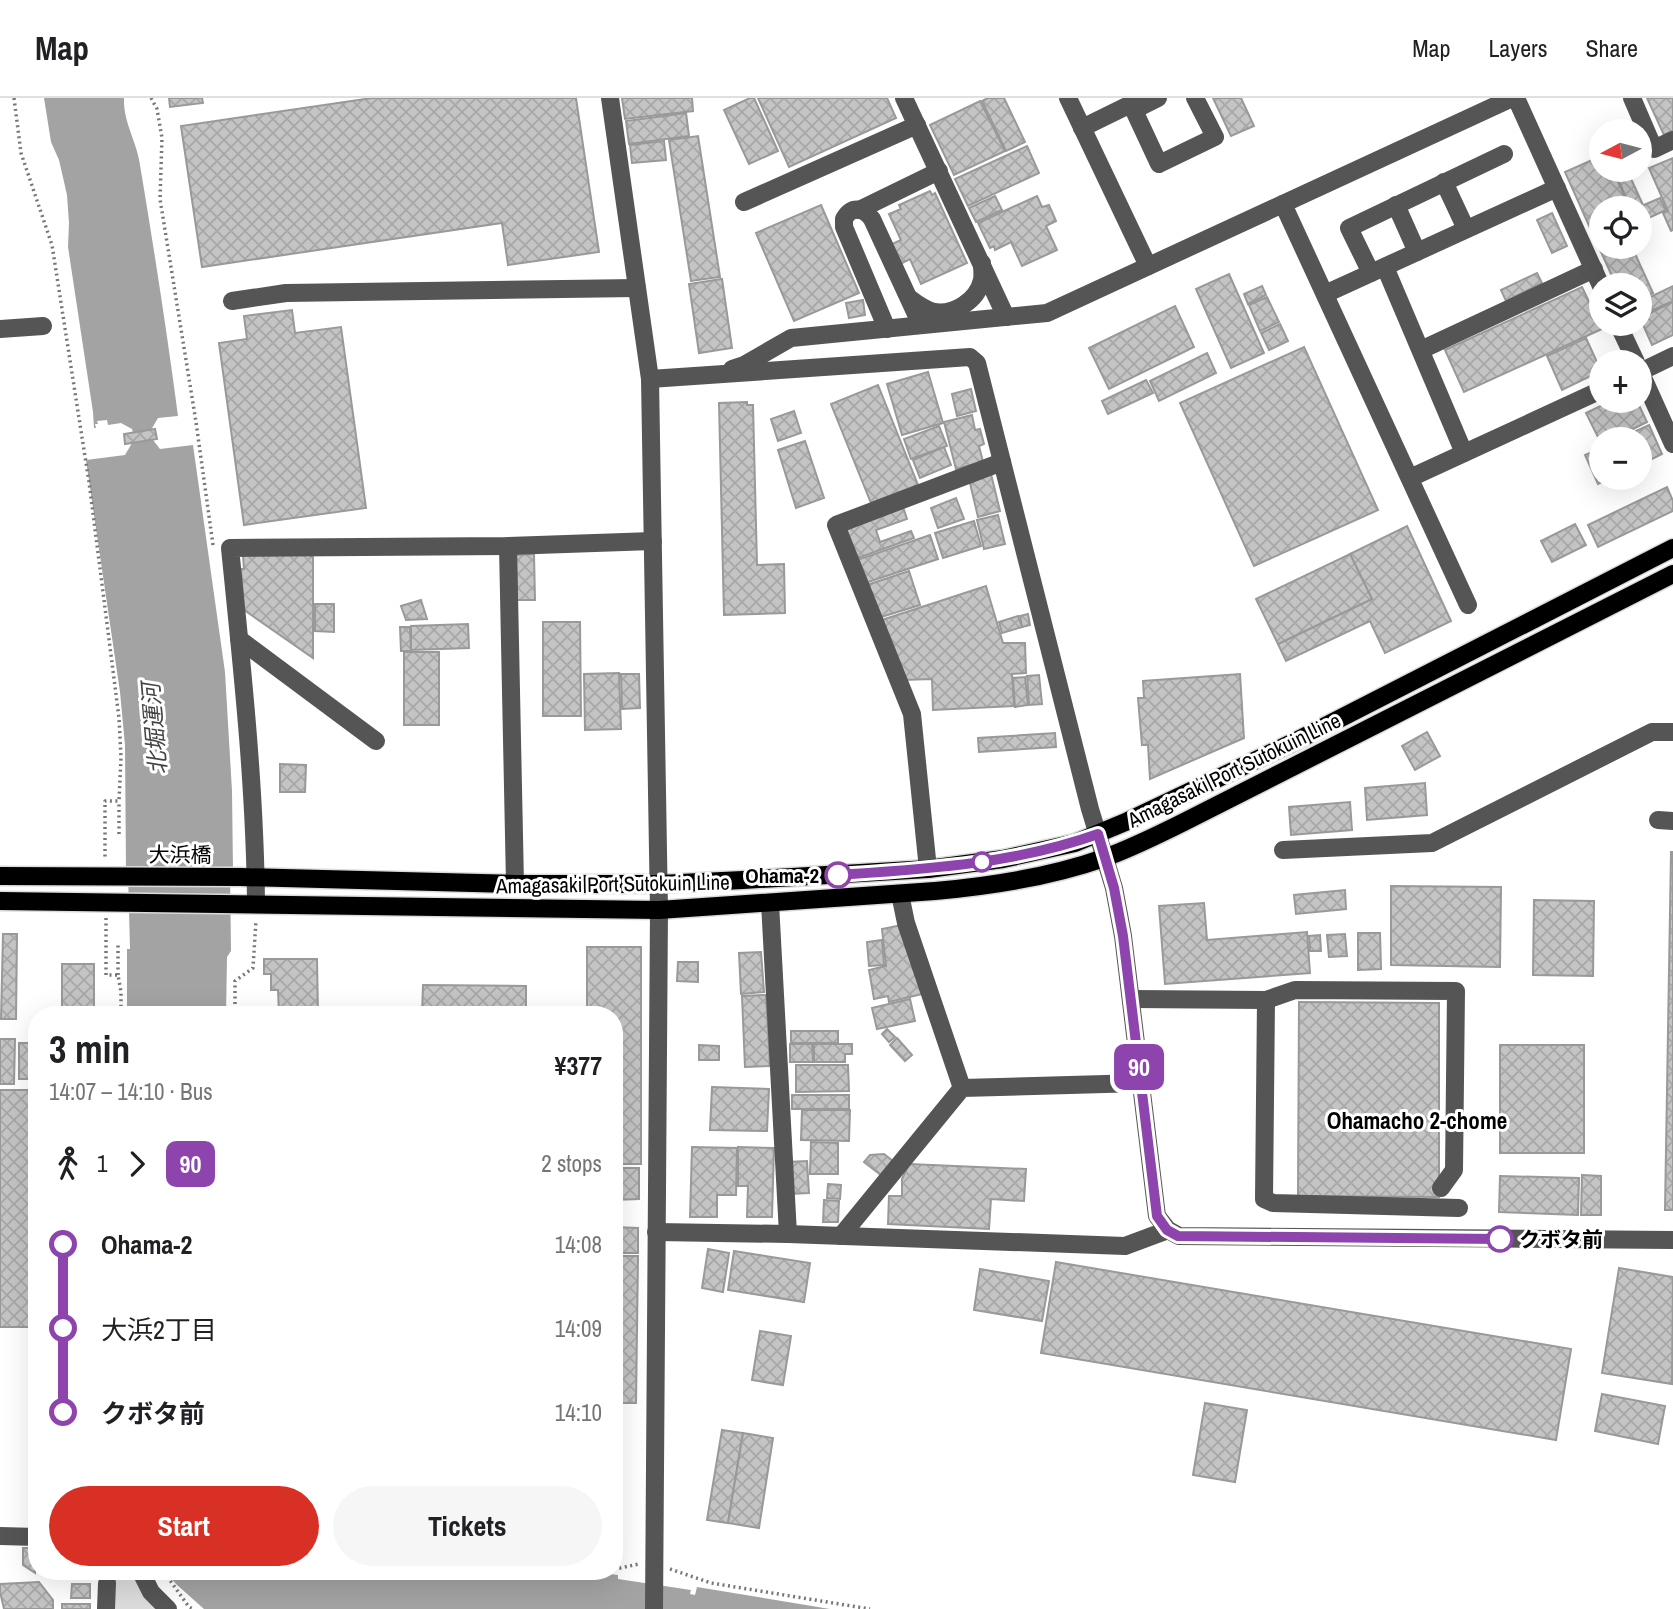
<!DOCTYPE html>
<meta charset="utf-8">
<style>
:root{--surface:#fff;--page:#f6f6f6;--text:#202124;--muted:#757577;--line:#e0e0e0;--accent:#d93025}
body{margin:0;font-family:"Archivo Narrow","Noto Sans JP",sans-serif;background:var(--page);color:var(--text);height:100vh;display:flex;flex-direction:column;font-size:26px;white-space:nowrap}
*{box-sizing:border-box;margin:0}
p{font-size:23px;color:var(--muted)}
.icon{flex:none;width:38px;height:38px;fill:none;stroke:currentColor;stroke-width:2;stroke-linecap:round;stroke-linejoin:round}
.map{position:relative;flex:1;overflow:hidden}
.panel{position:absolute;left:28px;top:908px;width:595px;height:574px;display:flex;flex-direction:column;background:var(--surface);border-radius:28px;box-shadow:0 7px 28px #0002}
.panel>*{flex:none}
.badge{padding:0 14px;border-radius:10px;font-size:24px;line-height:46px}
.needle{width:46px;rotate:263deg}
.controls{position:absolute;left:1589px;top:21px;display:grid;gap:14px}
.controls a{display:grid;place-items:center;width:63px;height:63px;border-radius:50%;background:var(--surface);box-shadow:0 7px 28px #0002;font-size:35px}
.map>.badge{position:absolute;translate:-50% -50%;box-shadow:0 0 0 4px #fff}
.legs{display:flex;align-items:center;gap:10px;height:77px;padding:0 21px;font-size:23px}
.legs p{margin-inline-start:auto}
.summary{display:flex;align-items:center;justify-content:space-between;height:119px;padding:0 21px}
h1{font-size:38px;font-weight:700;line-height:52px}
.action{display:flex;gap:14px;margin-top:auto;padding:14px 21px}
.action a{flex:1;height:80px;border-radius:42px;background:var(--accent);color:#fff;font-size:28px;font-weight:700;line-height:80px;text-align:center}
.action a+a{background:var(--page);color:var(--text)}
ul{padding:0 21px;list-style:none}
li{display:flex;align-items:center;gap:24px;height:84px;font-size:26px}
li i{display:grid;place-items:center;width:10px;height:100%;margin:0 9px;background:currentColor}
li i::after{content:'';width:18px;height:18px;margin:-9px;border:5px solid;border-radius:50%;background:var(--surface)}
li p{margin-inline-start:auto}
li:first-child i{background:linear-gradient(#0000 50%,currentColor 0)}
li:last-child i{background:linear-gradient(currentColor 50%,#0000 0)}
header{display:flex;align-items:center;gap:42px;box-sizing:border-box;height:98px;padding:0 35px;background:var(--surface);border-bottom:2px solid var(--line)}
header strong{font-size:33px}
nav{display:flex;gap:38px;margin-inline-start:auto;font-size:24px}
.map>svg:first-child{display:block}
</style>
<header>
<strong>Map</strong>
<nav><a>Map</a><a>Layers</a><a>Share</a></nav>
</header>
<div class="map">
<svg width="1673" height="1511" viewBox="0 0 1673 1511">
<defs>
<pattern id="building-cross-hatch" width="8" height="8" patternUnits="userSpaceOnUse" patternTransform="scale(1.75)"><rect width="8" height="8" fill="#c4c4c4"/><path d="M0 0l8 8M0 8l8-8" fill="none" stroke="#a7a7a7"/></pattern>
</defs>
<rect width="100%" height="100%" fill="#fff"/>
<path fill="#dcdcdc" d="M110,1474h21l11,17 17,20h-49z"/>
<g fill="#a3a3a3">
<path d="M44,0h80c-1,24 13,44 16,67 14,84 27,167 38,251l-20,2 -7,12 -18,3 -1,-4 -11,-6 -13,2 -1,-5 -10,1 1,3h-3l1,4h-2l-1,-16 -25,-165 1,-24 -2,-28 -8,-35 -8,-18z"/>
<path d="M153,342l7,9 33,-4 32,227 7,119 1,80 -3,1 1,79 -4,6 -1,58h-99v-66h3l-2,-76 -2,-2 -1,-126 -5,-53 -34,-232 39,-5 7,-12z"/>
<path d="M166,1474h428l24,3v4l73,11 -1,4 5,1 2,-8 133,22h-626l-28,-25z"/>
</g>
<g fill="url(#building-cross-hatch)" stroke="#999" stroke-width="2">
<path d="M169,0h33l1,5 -33,4z"/>
<path d="M372,0h204l23,154 -91,13 -6,-42 -300,44 -21,-141z"/>
<path d="M622,0h70l1,13 -68,8z"/>
<path d="M750,0h4l24,53 -29,13 -25,-54z"/>
<path d="M758,0h129l9,20 -107,49z"/>
<path d="M988,0h16l21,44 -19,9 -24,-50z"/>
<path d="M1213,0h28l13,28 -23,10z"/>
<path d="M1647,0h26v33l-9,4z"/>
<path d="M980,3l25,50 -51,24 -24,-50z"/>
<path d="M686,15l3,23 -60,8 -3,-23z"/>
<path d="M698,38l22,141 -29,4 -22,-141z"/>
<path d="M664,43l2,19 -34,3 -2,-18z"/>
<path d="M1027,48l12,27 -71,33 -13,-27z"/>
<path d="M1601,58v14h20l-7,3 16,35h-29v15l-11,5 -25,-56z"/>
<path d="M1673,60v72l-2,1 -8,-18 5,-2 -19,-43z"/>
<path d="M1627,72l16,35 -8,3h-4l-15,-33z"/>
<path d="M930,93l2,4 3,-2 32,70 -46,21 -11,-25 -10,5 -8,-20 9,-4 -12,-26 12,-5 -2,-4z"/>
<path d="M995,98l7,14 -26,12 -7,-14z"/>
<path d="M1037,98l5,11 7,-2 7,16 -10,5 11,24 -35,16 -11,-24 -16,8 -1,-4 -4,2 -12,-25z"/>
<path d="M1660,100l6,12 -26,12v-14h-3z"/>
<path d="M821,107l38,88 -65,28 -38,-88z"/>
<path d="M1552,115l15,33 -15,7 -15,-33z"/>
<path d="M1601,127v14l-5,3 -5,-13z"/>
<path d="M1601,142v7h31l21,46 -13,7v-15h-24l-19,-42z"/>
<path d="M1537,175l5,10 -36,18 -5,-11z"/>
<path d="M1229,176l35,79 -33,15 -35,-79z"/>
<path d="M722,181l10,69 -33,5 -10,-69z"/>
<path d="M1262,188l4,9 -18,9 -4,-10z"/>
<path d="M1673,188v15l-33,15v-14z"/>
<path d="M1582,189l20,42 -138,63 -19,-42z"/>
<path d="M1267,199l12,25 -19,9 -11,-26z"/>
<path d="M863,202l2,15 -16,3 -3,-15z"/>
<path d="M1673,204v33l-21,10 -12,-27z"/>
<path d="M1175,208l19,41 -85,42 -20,-41z"/>
<path d="M292,212l3,23 46,-6 25,181 -122,17 -25,-182 28,-4 -3,-23z"/>
<path d="M1280,226l8,17 -19,9 -8,-17z"/>
<path d="M1586,240l15,33 -39,19 -15,-34z"/>
<path d="M1304,249l74,163 -124,56 -74,-163z"/>
<path d="M1207,255l9,20 -57,28 -9,-20z"/>
<path d="M928,274l15,51 -41,12 -15,-51z"/>
<path d="M1146,282l7,13 -45,21 -6,-13z"/>
<path d="M878,287l40,100 -47,18 -40,-99z"/>
<path d="M971,291l5,22 -19,5 -5,-22z"/>
<path d="M1611,303h26l10,21 -34,17h-12v4l-15,-30z"/>
<path d="M747,304v3h6l4,160 27,-1 1,49 -61,2 -5,-212z"/>
<path d="M794,313l7,22 -23,8 -7,-22z"/>
<path d="M972,317l3,15 5,-1 4,15 -5,2 4,16 -27,7 -12,-47z"/>
<path d="M1649,327l13,29 -22,11v-26h-21z"/>
<path d="M939,328l8,20 -36,13 -7,-20z"/>
<path d="M155,331l2,10 -32,5 -1,-10z"/>
<path d="M805,343l19,57 -28,10 -18,-58z"/>
<path d="M944,349l7,18 -31,13 -7,-18z"/>
<path d="M1601,350v30h10l-13,6 -13,-29z"/>
<path d="M991,376l9,37 -22,6 -9,-38z"/>
<path d="M1667,389l6,14v10l-75,36 -10,-22z"/>
<path d="M956,400l8,21 -26,9 -7,-20z"/>
<path d="M903,409l4,12 -31,11 4,12 31,-11 3,7 -59,21 -11,-32z"/>
<path d="M998,417l7,29 -21,5 -7,-29z"/>
<path d="M974,423l7,25 -38,12 -8,-25z"/>
<path d="M1575,426l11,21 -34,17 -11,-21z"/>
<path d="M1407,428l44,95 -66,32 -15,-32 -84,40 -8,-17 94,-45 -22,-45z"/>
<path d="M930,437l8,24 -73,24 -8,-23z"/>
<path d="M307,456l6,3v101l-69,-48 -3,-41h3l-1,-14z"/>
<path d="M534,456l1,46h-18l-1,-45z"/>
<path d="M1350,456l22,45 -94,45 -22,-45z"/>
<path d="M909,473l11,34 -42,13 -11,-33z"/>
<path d="M986,488l17,57h22l1,30 -14,1 2,32 -81,4 -1,-31 -29,1 -21,-60z"/>
<path d="M421,502l6,19 -21,1 -5,-14z"/>
<path d="M315,506h19v28l-19,-1z"/>
<path d="M1028,516l2,11 -8,2 -2,-11z"/>
<path d="M1018,518l4,11 -20,6 -3,-11z"/>
<path d="M543,524h37l1,94h-38z"/>
<path d="M468,526l1,24 -58,2v-24z"/>
<path d="M400,529h10l1,24h-10z"/>
<rect x="404" y="554" width="35" height="73"/>
<path d="M619,575l2,56 -36,1 -1,-56z"/>
<path d="M621,576h18l1,34 -18,1z"/>
<path d="M1240,576l4,64 -94,41 -2,-34h-6l-4,-47h6l-1,-17z"/>
<path d="M1039,577l3,29 -13,1 -2,-29z"/>
<path d="M1025,579l3,28 -13,2 -2,-29z"/>
<path d="M1427,634l13,24 -25,14 -13,-24z"/>
<path d="M1055,635l1,14 -77,5 -1,-14z"/>
<path d="M280,666l26,1 -1,27h-25z"/>
<path d="M1425,685l2,32 -60,5 -2,-32z"/>
<path d="M1350,704l2,28 -61,5 -2,-28z"/>
<path d="M1671,754h2v358h-8z"/>
<path d="M1391,788l110,1 -1,80 -109,-2z"/>
<path d="M1345,792l1,19 -50,5 -2,-19z"/>
<path d="M1534,802l60,1 -1,75 -60,-1z"/>
<path d="M1204,805l3,37 100,-8 3,41 -145,11 -6,-78z"/>
<path d="M902,827l20,69 -33,8 -1,-6 -14,3 -5,-29 17,-4 -4,-37z"/>
<path d="M1358,835h22l1,36 -23,1z"/>
<path d="M3,836h14l-1,85h-15z"/>
<path d="M1345,836l2,22 -18,1 -2,-22z"/>
<path d="M1320,837l1,16h-11l-1,-15z"/>
<path d="M882,842l2,25 -15,1 -2,-24z"/>
<path d="M587,849h54v217h-27v-149h-27z"/>
<path d="M761,854l3,40 -23,2 -2,-41z"/>
<path d="M264,861h53l1,56h-39l-1,-25h-7v-16h-7z"/>
<path d="M678,864h20v20l-21,-1z"/>
<rect x="62" y="866" width="32" height="51"/>
<path d="M423,887l103,1v29h-104z"/>
<path d="M766,897l4,71 -25,1 -3,-71z"/>
<path d="M910,901l5,22 -38,8 -5,-21z"/>
<path d="M1299,904l140,1v194l-141,-1z"/>
<path d="M887,931l8,8 -6,5 -7,-8z"/>
<rect x="791" y="933" width="47" height="12"/>
<path d="M897,940l15,17 -7,6 -15,-16z"/>
<path d="M0,941h15l-1,45h-14z"/>
<rect x="19" y="945" width="18" height="36"/>
<path d="M790,946h22l1,18h-23z"/>
<path d="M814,946h38v10h-7v8h-31z"/>
<path d="M699,947l20,1v14h-20z"/>
<rect x="1500" y="947" width="84" height="108"/>
<path d="M796,967h52l1,26 -53,1z"/>
<path d="M712,989l57,2 -2,42 -57,-1z"/>
<rect x="0" y="992" width="37" height="237"/>
<rect x="792" y="997" width="57" height="14"/>
<path d="M802,1012h48l-1,31 -48,-1z"/>
<path d="M811,1044l27,1v31h-28z"/>
<path d="M692,1049l45,1 -1,47h-19v22h-27z"/>
<path d="M738,1049l36,1 -2,69h-25l1,-31h-10z"/>
<path d="M884,1056l10,8 -12,14 -18,-14 6,-7z"/>
<path d="M807,1063l2,32 -20,1 -2,-32z"/>
<path d="M909,1066l117,5 -2,32 -33,-2 -2,30 -101,-5 1,-28h13v-17z"/>
<path d="M614,1070h25v31l-25,1z"/>
<path d="M1582,1077l19,1v39h-20z"/>
<path d="M1500,1078l79,2 -1,37 -79,-3z"/>
<path d="M828,1086l13,1 -1,14 -13,-1z"/>
<path d="M824,1102l15,1 -1,21h-15z"/>
<path d="M614,1129l24,1v25h-24z"/>
<path d="M708,1151l21,4 -6,39 -21,-4z"/>
<path d="M734,1153l76,12 -6,39 -76,-12z"/>
<path d="M614,1158h24l-2,147h-22z"/>
<path d="M1056,1164l515,87 -15,91 -515,-87z"/>
<path d="M1619,1170l54,9 -1,107 -70,-11z"/>
<path d="M980,1171l69,12 -7,40 -68,-11z"/>
<path d="M760,1233l31,5 -8,49 -31,-5z"/>
<path d="M1602,1296l63,12 -7,38 -63,-13z"/>
<path d="M1205,1305l42,7 -12,72 -42,-7z"/>
<path d="M722,1332l21,3 -15,90 -21,-3z"/>
<path d="M743,1335l30,5 -14,90 -31,-5z"/>
<path d="M23,1450h12v25l-12,-8z"/>
<path d="M39,1484l14,18v9h-49l-4,-17v-8z"/>
<path d="M72,1486h18v14h-19z"/>
<rect x="62" y="1506" width="28" height="5"/>
</g>
<g fill="none" stroke-linecap="round" stroke-linejoin="round">
<g stroke="#dbdbdb" stroke-width="21">
<g id="major">
<path d="M0,778l240,1 275,7h144l84,-4 185,-11 75,-10 72,-16 53,-22 168,-80 377,-193"/>
<path d="M0,803l659,9 276,-19c57,-5 115,-14 169,-33 28,-10 54,-23 80,-36l489,-248"/>
</g>
</g>
<g stroke="#777" stroke-width="3.5" stroke-dasharray="2 3.5" stroke-linecap="butt">
<path d="M14,0l7,55 31,92 37,237 30,236 2,40 -2,43h-14v58"/>
<path d="M151,0l6,11 5,29 -2,61 36,223 17,123"/>
<path d="M119,736v-33"/>
<path d="M106,820v57h12l3,17v23"/>
<path d="M118,877v-31"/>
<path d="M235,917v-34l18,-13 3,-48"/>
<path d="M614,1469l6,1 19,-4"/>
<path d="M670,1471l41,14 159,26"/>
<path d="M164,1474l25,35 4,2"/>
</g>
<g stroke="#555" stroke-width="18">
<path d="M610,0l40,281 9,531 -5,699"/>
<path d="M904,0l102,219"/>
<path d="M1068,0l80,168"/>
<path d="M1516,0l85,188"/>
<path d="M1632,0l22,51 19,-9"/>
<path d="M1134,12l24,-12"/>
<path d="M1082,30l49,-24 28,60 56,-27 -20,-39"/>
<path d="M1444,84l22,47"/>
<path d="M744,104l173,-77"/>
<path d="M1283,106l185,401"/>
<path d="M1396,107l21,47"/>
<path d="M859,112l80,-39"/>
<path d="M1385,169l79,186"/>
<path d="M1371,175l-22,-45 155,-74"/>
<path d="M1325,196l232,-106"/>
<path d="M909,200c8,6 16,12 25,14 20,3 43,-11 48,-32 1,-5 0,-12 0,-17"/>
<path d="M232,203l54,-8 351,-5"/>
<path d="M1618,226l18,38"/>
<path d="M0,231l43,-3"/>
<path d="M887,231l-43,-102v-8c8,-14 20,-11 28,0l49,106"/>
<path d="M1421,252l173,-81"/>
<path d="M732,271l12,-4 47,-27 256,-25 465,-215"/>
<path d="M1640,273l33,73"/>
<path d="M1640,274l33,-16"/>
<path d="M650,281l320,-22 7,6 113,446 24,79 9,48 34,280 11,14 11,6 494,4"/>
<path d="M1410,380l191,-88"/>
<path d="M508,448l7,338"/>
<path d="M239,541l137,102"/>
<path d="M1658,722l15,1"/>
<path d="M1283,752l149,-7 220,-111h21"/>
<path d="M928,771l-16,-155 -76,-189 166,-63"/>
<path d="M900,796l6,29 56,165"/>
<path d="M770,805l18,331"/>
<path d="M256,806c-1,-119 -14,-237 -26,-356l278,-2 145,-5"/>
<path d="M1131,901l135,1 29,-10 161,1 -2,179 -13,18"/>
<path d="M1266,902l-2,199 9,4 186,5"/>
<path d="M656,1134l132,2 337,12 43,-16"/>
<path d="M841,1138l121,-148 179,-5"/>
<path d="M0,1438l37,1"/>
<path d="M141,1474l10,20 17,17"/>
<path d="M106,1511l1,-26"/>
</g>
<use href="#major" stroke="#000" stroke-width="18"/>
</g>
<g fill="none" stroke-linecap="round" stroke-linejoin="round">
<g stroke="#fff" stroke-width="16">
<path id="line-1" d="M838,777c88,-6 176,-11 260,-41l16,54 9,48 34,280 10,14 11,6 322,3"/>
</g>
<use href="#line-1" stroke="#8e44ad" stroke-width="10"/>
</g>
<g fill="#fff" stroke="#8e44ad" stroke-width="3.5">
<circle cx="982" cy="764" r="9"/>
<circle cx="838" cy="777" r="12"/>
<circle cx="1500" cy="1141" r="12"/>
</g>
<g text-anchor="middle" dominant-baseline="central" stroke-width="6" stroke-linejoin="round" paint-order="stroke">
<g font-size="21" fill="#000" stroke="#fff">
<text transform="translate(1234 672) rotate(-26)">Amagasaki Port Sutokuin Line</text>
<text x="180" y="756">大浜橋</text>
<text transform="translate(613 786) rotate(-1)">Amagasaki Port Sutokuin Line</text>
</g>
<g font-size="21" font-weight="bold" fill="#000" stroke="#fff" text-anchor="end">
<text x="819" y="777">Ohama-2</text>
<text x="1519" y="1141" text-anchor="start">クボタ前</text>
</g>
<g font-size="23" font-style="italic" fill="#444" stroke="#fff">
<text transform="translate(154 631) rotate(-95)">北堀運河</text>
</g>
<g font-size="23" font-weight="bold" fill="#000" stroke="#fff">
<text x="1417" y="1022">Ohamacho 2-chome</text>
</g>
</g>
</svg>
<div class="controls">
<a><svg class="needle" viewBox="-14 -14 28 28"><path d="M0-13l5 13h-10z" fill="#e53935"/><path d="M0 13l5-13h-10z" fill="#757577"/></svg></a>
<a><svg class="icon" aria-label="locate" viewBox="0 0 24 24"><circle cx="12" cy="12" r="6"/><path d="M12 2v4M12 18v4M2 12h4M18 12h4"/></svg></a>
<a><svg class="icon" aria-label="layers" viewBox="0 0 24 24"><path d="M12 4l9 5-9 5-9-5zM3 14l9 5 9-5"/></svg></a>
<a>+</a>
<a>−</a>
</div>
<b class="badge" style="left:1139px;top:969px;background:#8e44ad;color:#fff">90</b>
<section class="panel">
<div class="summary"><div><h1>3 min</h1><p>14:07 – 14:10 · Bus</p></div><b>¥377</b></div>
<div class="legs"><svg class="icon" aria-label="walk" viewBox="0 0 24 24"><circle cx="13" cy="4" r="2"/><path d="M13 8l-2 6 4 7M11 14l-3 7M7 12l3-4h3l4 4"/></svg>1<svg class="icon" aria-label="forward" viewBox="0 0 24 24"><path d="M9 5l7 7-7 7"/></svg><b class="badge" style="background:#8e44ad;color:#fff">90</b><p>2 stops</p></div>
<ul>
<li><i style="color:#8e44ad"></i><b>Ohama-2</b><p>14:08</p></li>
<li><i style="color:#8e44ad"></i><span>大浜2丁目</span><p>14:09</p></li>
<li><i style="color:#8e44ad"></i><b>クボタ前</b><p>14:10</p></li>
</ul>
<div class="action"><a>Start</a><a>Tickets</a></div>
</section>
</div>
